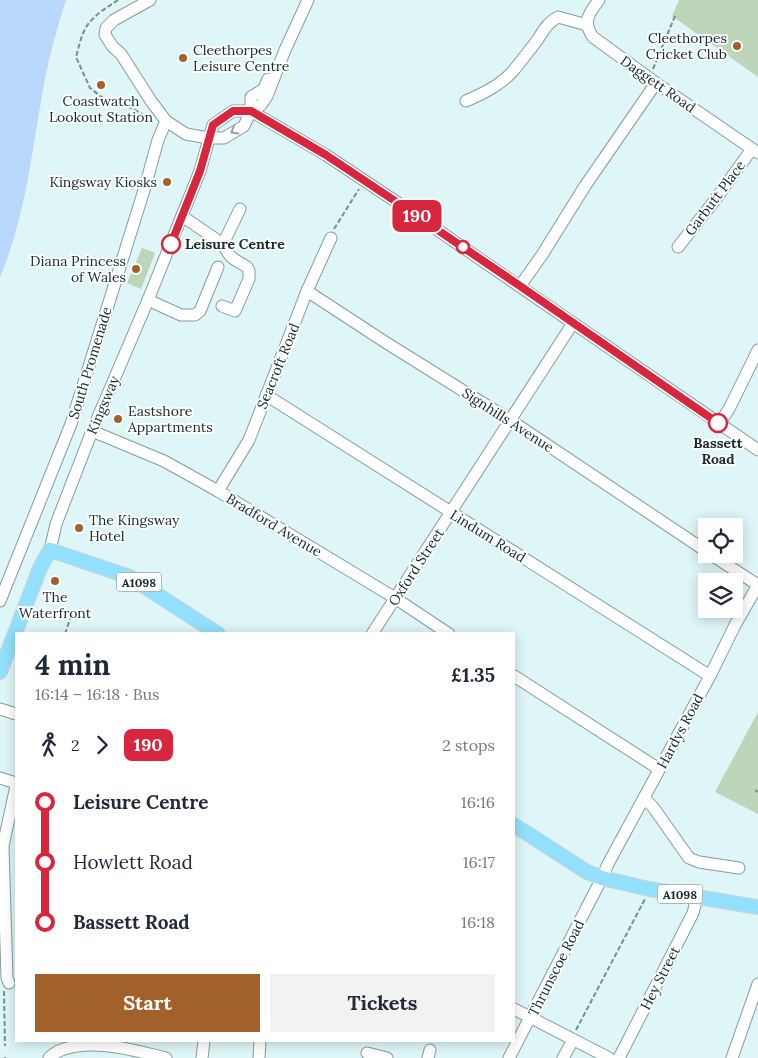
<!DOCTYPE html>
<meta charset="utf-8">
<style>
:root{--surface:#fff;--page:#f2f2f3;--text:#1f2937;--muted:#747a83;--accent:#a2612b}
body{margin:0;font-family:Lora,serif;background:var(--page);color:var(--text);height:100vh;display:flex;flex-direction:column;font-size:19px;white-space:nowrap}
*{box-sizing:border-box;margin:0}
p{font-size:16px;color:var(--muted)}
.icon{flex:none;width:28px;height:28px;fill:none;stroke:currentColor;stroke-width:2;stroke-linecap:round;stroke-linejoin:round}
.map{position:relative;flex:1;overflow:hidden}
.panel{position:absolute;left:15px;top:632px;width:500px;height:410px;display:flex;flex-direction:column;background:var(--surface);border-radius:0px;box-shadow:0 2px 12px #0003}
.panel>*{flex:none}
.badge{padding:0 10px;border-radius:8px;font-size:18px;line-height:32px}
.controls{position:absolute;left:698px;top:518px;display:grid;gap:10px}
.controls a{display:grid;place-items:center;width:45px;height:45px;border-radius:0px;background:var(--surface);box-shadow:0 2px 12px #0003;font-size:25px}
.map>.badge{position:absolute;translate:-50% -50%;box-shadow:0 0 0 2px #fff}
.legs{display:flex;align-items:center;gap:8px;height:55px;padding:0 20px;font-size:16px}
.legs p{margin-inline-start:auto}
.overview{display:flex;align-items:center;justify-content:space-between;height:85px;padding:0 20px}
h1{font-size:28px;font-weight:700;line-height:38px}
.primary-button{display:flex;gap:10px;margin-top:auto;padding:10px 20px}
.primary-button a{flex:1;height:58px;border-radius:0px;background:var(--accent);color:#fff;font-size:20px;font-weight:700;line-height:58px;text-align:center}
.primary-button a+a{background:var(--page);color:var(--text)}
ul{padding:0 20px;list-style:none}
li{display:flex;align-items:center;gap:18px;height:60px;font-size:19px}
li i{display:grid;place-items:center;width:8px;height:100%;margin:0 6px;background:currentColor}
li i::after{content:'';width:12px;height:12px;margin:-6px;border:4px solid;border-radius:50%;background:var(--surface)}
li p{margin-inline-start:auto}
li:first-child i{background:linear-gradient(#0000 50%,currentColor 0)}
li:last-child i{background:linear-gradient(currentColor 50%,#0000 0)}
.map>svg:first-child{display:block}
</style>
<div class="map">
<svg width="758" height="1058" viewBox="0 0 758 1058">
<rect width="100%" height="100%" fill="#def6f7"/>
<g fill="#bdd6ba">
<path d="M679,0h79v77l-86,-61z"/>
<path d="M142,248l13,5 -14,36 -14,-6z"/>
<path d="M758,712v102l-43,-22z"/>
</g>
<path fill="#b9d7fb" d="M0,0h66c-9,28 -17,56 -22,84 -12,65 -18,132 -44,193z"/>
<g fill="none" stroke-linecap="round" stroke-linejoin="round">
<g stroke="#859c9d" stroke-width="13">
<g id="minor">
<path d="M150,0l-36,20 -8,8 -1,7 8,12 8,7 30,47 15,20 20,13 22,4h16l20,-12 7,-15v-14l13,-8 4,-10"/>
<path d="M599,0c-10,13 -17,22 -6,37l63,46 102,70"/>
<path d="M466,101c18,-8 35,-16 48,-31 8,-10 16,-20 24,-31 6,-9 10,-17 20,-22l29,8"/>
<path d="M251,111l75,44 84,56 348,239"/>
<path d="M182,216l41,28 17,-35"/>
<path d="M678,247l34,-43 40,-55"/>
<path d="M520,286l22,-31 43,-69 71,-103"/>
<path d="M307,291l78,51 125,78 196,131"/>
<path d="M148,300l33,15h14l5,-4 18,-44"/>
<path d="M222,306l13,5 14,-32v-8l-2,-4c-13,-8 -17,-8 -24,-23"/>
<path d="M266,395l444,281"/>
<path d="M719,424l10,-15 29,-59"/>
<path d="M92,431l72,30 54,30 177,107 54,36"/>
<path d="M218,491l31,-51 58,-149 24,-53"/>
<path d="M50,550l6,-26 36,-93 56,-131 52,-129 13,-46 20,-14h18l10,-6 6,-9 18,-46 23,-50"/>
<path d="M710,554l48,31"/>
<path d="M0,601l71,-177 74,-237 13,-47 8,-19"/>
<path d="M372,634l201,-311"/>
<path d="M514,676l145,93"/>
<path d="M0,709l16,5"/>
<path d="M0,778l16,5"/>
<path d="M644,798l9,9 36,51 10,4 40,6"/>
<path d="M9,983l-2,-5 -4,-132 13,-60"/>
<path d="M514,1009l95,49"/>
<path d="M367,1053l20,5"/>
<path d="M49,1058c8,-8 17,-10 28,-12 31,-4 59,5 89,12"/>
<path d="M202,1058l2,-17"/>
<path d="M259,1058l1,-17"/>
<path d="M428,1058l2,-8"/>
<path d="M509,1058l93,-180 6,-14 102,-188 25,-51 23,-40"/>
<path d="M563,1058l10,-18"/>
<path d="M619,1058l74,-145 4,-16"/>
<path d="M732,1058l26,-74"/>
</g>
</g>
<g stroke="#d2d4d4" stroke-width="16">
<g id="major">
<path d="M0,672l40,-104 10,-18 80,27 88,57"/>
<path d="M514,825l73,47 15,6 47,11 109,18"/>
</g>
</g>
<g stroke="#7c8d8d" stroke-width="2" stroke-dasharray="5 2.5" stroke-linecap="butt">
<path d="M118,0c-10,7 -21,13 -29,23 -7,8 -10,23 -13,34l14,31 13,10 18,5 31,16"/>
<path d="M653,69l22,-53"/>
<path d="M334,229l25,-40"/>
<path d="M65,634l7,-21 7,2"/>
<path d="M755,790l3,2"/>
<path d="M4,991l1,55"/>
<path d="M576,1030l69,-131"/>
<path d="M5,1058v-1"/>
</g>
<use href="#minor" stroke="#fff" stroke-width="11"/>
<use href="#major" stroke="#92e0fd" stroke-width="14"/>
</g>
<defs><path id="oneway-chevron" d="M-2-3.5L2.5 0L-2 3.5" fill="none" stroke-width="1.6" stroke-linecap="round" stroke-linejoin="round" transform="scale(1.25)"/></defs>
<use stroke="#9b9f9f" href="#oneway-chevron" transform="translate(234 131) rotate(150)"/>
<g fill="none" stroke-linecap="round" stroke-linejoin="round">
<g stroke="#fff" stroke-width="11">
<path id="line-1" d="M171,244l29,-73 13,-46 20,-14h18l75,44 69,46 125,85 198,137"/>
</g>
<use href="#line-1" stroke="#d7263d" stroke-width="8"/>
</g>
<g fill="#a2612b" stroke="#faffff" stroke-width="2">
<circle cx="737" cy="46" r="5"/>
<circle cx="183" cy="58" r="5"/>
<circle cx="101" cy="85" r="5"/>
<circle cx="167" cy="182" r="5"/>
<circle cx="136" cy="269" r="5"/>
<circle cx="118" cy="419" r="5"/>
<circle cx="79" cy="528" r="5"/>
<circle cx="55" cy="581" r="5"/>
</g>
<g fill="#fff" stroke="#d7263d" stroke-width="2.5">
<circle cx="171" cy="244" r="9"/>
<circle cx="463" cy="247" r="6"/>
<circle cx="718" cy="423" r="9"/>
</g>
<g text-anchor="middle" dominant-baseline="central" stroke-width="4" stroke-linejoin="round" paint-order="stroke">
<g fill="#faffff" stroke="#616a6a" stroke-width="1">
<rect x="116.5" y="572.5" width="45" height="19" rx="4"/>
<rect x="657.5" y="884.5" width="45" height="19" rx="4"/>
</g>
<g font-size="12" font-weight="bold" fill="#202a2a">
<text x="139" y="582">A1098</text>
<text x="680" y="894">A1098</text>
</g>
<g font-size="14" fill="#202a2a" stroke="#faffff" text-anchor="end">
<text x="727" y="38">Cleethorpes<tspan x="727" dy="16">Cricket Club</tspan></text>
<text x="193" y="50" text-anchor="start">Cleethorpes<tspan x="193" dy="16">Leisure Centre</tspan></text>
<text x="101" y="101" text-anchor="middle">Coastwatch<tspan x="101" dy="16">Lookout Station</tspan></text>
<text x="157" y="182">Kingsway Kiosks</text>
<text x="126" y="261">Diana Princess<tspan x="126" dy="16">of Wales</tspan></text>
<text x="128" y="411" text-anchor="start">Eastshore<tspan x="128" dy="16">Appartments</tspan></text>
<text x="89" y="520" text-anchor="start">The Kingsway<tspan x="89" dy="16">Hotel</tspan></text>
<text x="55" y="597" text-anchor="middle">The<tspan x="55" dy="16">Waterfront</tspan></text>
</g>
<g font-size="14" fill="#202a2a" stroke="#faffff">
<text transform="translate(658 84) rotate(35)">Daggett Road</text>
<text transform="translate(715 198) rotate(-53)">Garbutt Place</text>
<text transform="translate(90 363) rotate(-73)">South Promenade</text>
<text transform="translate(278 366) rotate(-68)">Seacroft Road</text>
<text transform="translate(103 405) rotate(-67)">Kingsway</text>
<text transform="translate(508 420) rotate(33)">Signhills Avenue</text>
<text transform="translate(274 525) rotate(31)">Bradford Avenue</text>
<text transform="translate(488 536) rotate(32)">Lindum Road</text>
<text transform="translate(416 567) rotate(-57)">Oxford Street</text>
<text transform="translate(680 731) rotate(-62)">Hardys Road</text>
<text transform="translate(556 968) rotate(-63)">Thrunscoe Road</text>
<text transform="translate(660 978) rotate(-63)">Hey Street</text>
</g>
<g font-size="14" font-weight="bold" fill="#202a2a" stroke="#faffff" text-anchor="start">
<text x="185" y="244">Leisure Centre</text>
<text x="718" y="443" text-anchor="middle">Bassett<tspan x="718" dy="16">Road</tspan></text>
</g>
</g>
</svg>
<div class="controls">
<a><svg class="icon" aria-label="locate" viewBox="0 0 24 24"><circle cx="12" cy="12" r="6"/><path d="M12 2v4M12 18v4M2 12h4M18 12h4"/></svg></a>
<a><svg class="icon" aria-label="layers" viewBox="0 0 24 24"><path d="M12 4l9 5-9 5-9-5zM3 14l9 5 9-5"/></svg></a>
</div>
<b class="badge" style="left:417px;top:216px;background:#d7263d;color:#fff">190</b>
<section class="panel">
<div class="overview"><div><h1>4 min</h1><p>16:14 – 16:18 · Bus</p></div><b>£1.35</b></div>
<div class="legs"><svg class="icon" aria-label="walk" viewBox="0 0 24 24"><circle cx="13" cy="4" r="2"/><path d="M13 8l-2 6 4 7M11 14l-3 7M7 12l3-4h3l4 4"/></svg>2<svg class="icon" aria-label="forward" viewBox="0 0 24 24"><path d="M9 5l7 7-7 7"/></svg><b class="badge" style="background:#d7263d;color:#fff">190</b><p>2 stops</p></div>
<ul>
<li><i style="color:#d7263d"></i><b>Leisure Centre</b><p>16:16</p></li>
<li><i style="color:#d7263d"></i><span>Howlett Road</span><p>16:17</p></li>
<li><i style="color:#d7263d"></i><b>Bassett Road</b><p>16:18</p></li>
</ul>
<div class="primary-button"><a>Start</a><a>Tickets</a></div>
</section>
</div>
